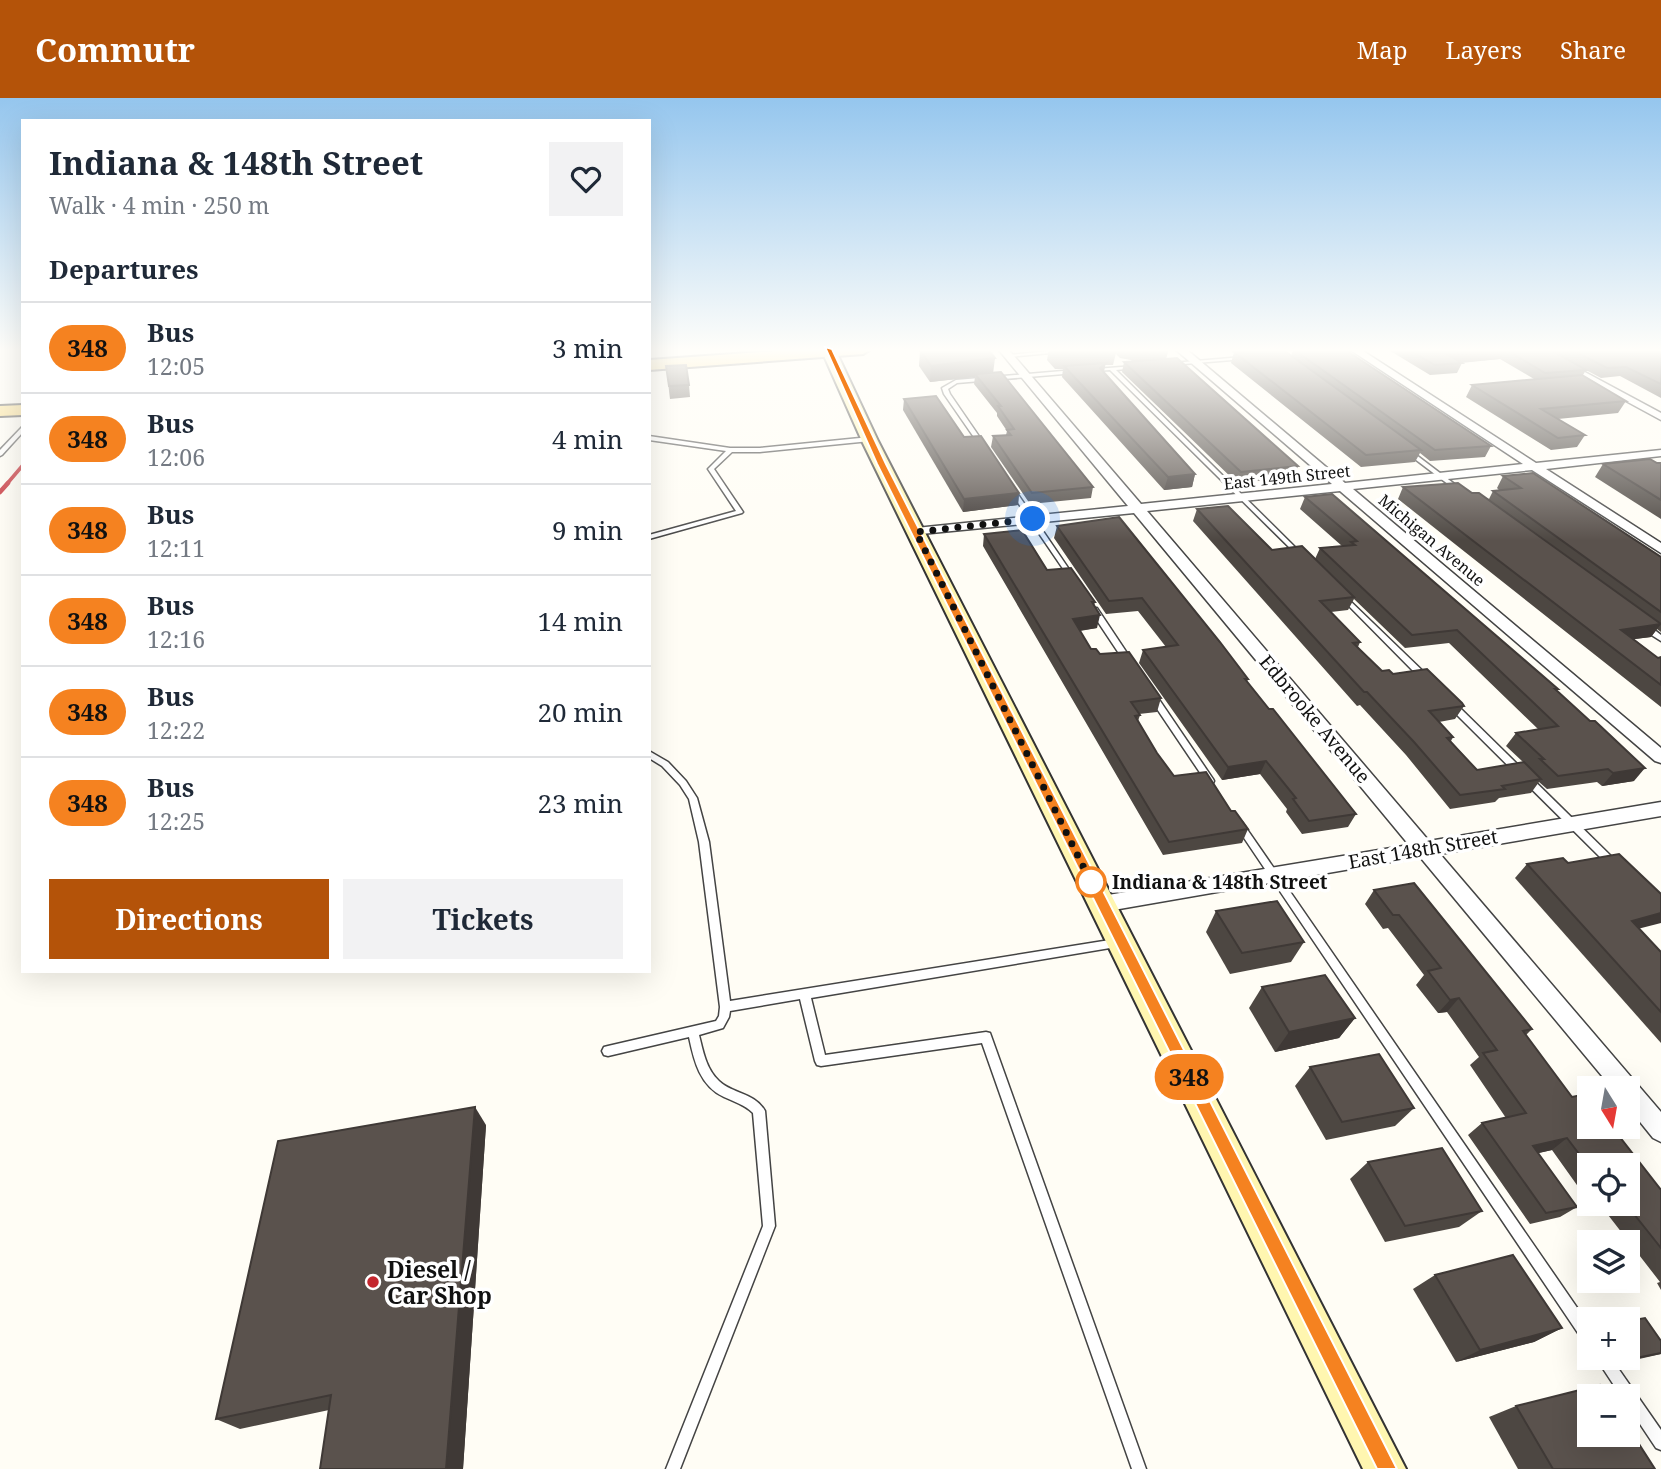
<!DOCTYPE html>
<meta charset="utf-8">
<style>
:root{--surface:#fff;--page:#f2f2f3;--text:#1f2937;--muted:#747a83;--line:#e0e1e3;--accent:#b45309}
body{margin:0;font-family:"Noto Serif",serif;background:var(--page);color:var(--text);height:100vh;display:flex;flex-direction:column;font-size:26px;white-space:nowrap}
*{box-sizing:border-box;margin:0}
p{font-size:23px;color:var(--muted)}
.icon{flex:none;width:38px;height:38px;fill:none;stroke:currentColor;stroke-width:2;stroke-linecap:round;stroke-linejoin:round}
.map{position:relative;flex:1;overflow:hidden}
.drawer{position:absolute;left:21px;top:21px;width:630px;height:854px;display:flex;flex-direction:column;background:var(--surface);border-radius:0px;box-shadow:0 7px 28px #0002}
.drawer>*{flex:none}
.badge{padding:0 14px;border-radius:23px;font-size:24px;line-height:46px}
.needle{width:46px;rotate:169deg}
.fabs{position:absolute;left:1577px;top:978px;display:grid;gap:14px}
.fabs a{display:grid;place-items:center;width:63px;height:63px;border-radius:0px;background:var(--surface);box-shadow:0 7px 28px #0002;font-size:35px}
.you{position:absolute;width:35px;height:35px;margin:-18px;border:5px solid #fff;border-radius:50%;background:#1a73e8;box-shadow:0 0 0 10px #1a73e833}
.map>.badge{position:absolute;translate:-50% -50%;box-shadow:0 0 0 4px #fff}
h2{padding:0 28px;font-size:26px;line-height:63px}
.round{display:grid;place-items:center;flex:none;width:74px;height:74px;border-radius:0px;background:var(--page)}
.headline{display:flex;align-items:center;justify-content:space-between;height:119px;padding:0 28px}
h1{font-size:33px;font-weight:700;line-height:52px}
.cta{display:flex;gap:14px;margin-top:auto;padding:14px 28px}
.cta a{flex:1;height:80px;border-radius:0px;background:var(--accent);color:#fff;font-size:28px;font-weight:700;line-height:80px;text-align:center}
.cta a+a{background:var(--page);color:var(--text)}
ul{padding:0;list-style:none}
li{display:flex;align-items:center;gap:21px;height:91px;padding:0 28px;border-top:2px solid var(--line)}
li div{flex:1}
li b{display:block;font-size:26px}
li em{font-style:normal}
li .badge{min-width:77px;font-weight:700;text-align:center}
header{display:flex;align-items:center;gap:42px;box-sizing:border-box;height:98px;padding:0 35px;background:var(--accent);color:#fff}
header strong{font-size:33px}
nav{display:flex;gap:38px;margin-inline-start:auto;font-size:24px}
.map>svg:first-child{display:block}
</style>
<header>
<strong>Commutr</strong>
<nav><a>Map</a><a>Layers</a><a>Share</a></nav>
</header>
<div class="map">
<svg width="1661" height="1371" viewBox="0 0 1661 1371">
<rect width="100%" height="100%" fill="#fffdf5"/>
<g fill="none" stroke-linecap="round" stroke-linejoin="round">
<g stroke="#444" stroke-width="3">
<g id="lane">
<path d="M1344,251h17l-2,1 -23,2 -2,-1z"/>
<path d="M1059,252h2v2l-52,5 -2,-1 2,-1z"/>
<path d="M1242,259l2,1v1l-72,6 -2,-1 2,-1z"/>
<path d="M1134,268h2v2l-20,2 187,185v2h-4l-189,-187 -15,1 -2,-1 2,-1z"/>
<path d="M1074,272l3,2 -1,1 -119,10 -9,6 2,5 35,51 -3,2 -2,-1 -36,-52 -2,-6 14,-8z"/>
<path d="M23,328v6l-21,23 -2,1v-6z"/>
<path d="M649,338l81,12h30l110,-11 3,2 -3,2 -110,11h-28l-18,17 29,43 -1,1 -93,26v-4l87,-24 -28,-42 18,-18 -77,-11z"/>
<path d="M1407,353h4l50,38v2h-4l-50,-38z"/>
<path d="M1011,392h4l60,88 -1,1h-4l-60,-88z"/>
<path d="M1343,497l2,1 84,81 1,2 -1,2h-6l-82,-83 -2,-1z"/>
<path d="M1091,510h6l36,54 -1,2h-6l-36,-54z"/>
<path d="M1642,527h6l13,10v6l-19,-12z"/>
<path d="M1153,596l3,1 57,84 1,2 -1,2h-6l-58,-86z"/>
<path d="M1453,605l3,1 159,156 2,3 -2,3h-6l-159,-158 -1,-2 1,-2z"/>
<path d="M649,653l19,11 18,19 11,17 12,44 21,159 386,-62 4,1 1,3 -1,3 -4,1 -305,51 14,57 161,-23 4,1 156,436h-14l-150,-426 -161,23 -4,-1 -2,-4 -15,-62 -70,12 -1,6 -6,11 -24,7c4,16 7,34 20,46 14,13 36,12 46,30l10,115 -95,243h-14l97,-243 -10,-113c-8,-8 -18,-11 -29,-16 -24,-11 -30,-36 -35,-60l-81,19 -4,-1 -2,-4 2,-4 4,-1 108,-25 3,-5 1,-9 -21,-165 -10,-43 -9,-14 -18,-19 -13,-8z"/>
<path d="M1239,723l3,1 347,503v19l-5,-2 -348,-516 -2,-2 2,-2z"/>
<path d="M1596,1260h15l50,72v20l-5,-2 -28,-42v-10h-7z"/>
</g>
</g>
<g stroke="#444" stroke-width="3">
<g id="street">
<path d="M998,251h10l133,155 191,-20 -157,-135h11l159,134 178,-19 -174,-115h11l176,114 125,-13v6l-115,13 115,74v10l-129,-83 -179,19 308,259v15l-6,-2 -315,-270 -193,20 282,330 232,-39v14l-221,38 221,258v30l-8,-4 -25,-31v-19h-16l-192,-231 -318,55 -7,-2 -3,-6 3,-6 7,-2 307,-51 -275,-332 -223,22v-6l5,-1 212,-22z"/>
<path d="M1530,251h12l119,64v7z"/>
</g>
</g>
<g stroke="#333" stroke-width="4">
<path id="secondary" d="M821,251h14l43,92 528,1028h-43l-501,-1028z"/>
</g>
<g stroke="#222" stroke-width="4">
<g id="primary">
<path d="M802,251h69l-8,5 -214,16v-10z"/>
<path d="M23,307v10l-23,1v-10z"/>
</g>
</g>
<use href="#lane" fill="#fff" fill-rule="evenodd"/>
<use href="#street" fill="#fff" fill-rule="evenodd"/>
<use href="#secondary" fill="#fff6b0" fill-rule="evenodd"/>
<use href="#primary" fill="#f9d66b" fill-rule="evenodd"/>
<path stroke="#c4262e" stroke-width="3.5" d="M6,387l17,-20"/>
<path stroke="#c4262e" stroke-width="4.5" d="M0,394l8,-9"/>
</g>
<g fill="#4d4742" fill-rule="evenodd">
<path d="M1049,251h68l-4,16h-8l-1,7 91,102 -3,13 -28,3 -102,-113 1,-8h-8l-8,-9z"/>
<path d="M1117,251h52l-3,10 132,107 -4,11 -57,6 -115,-111 2,-10h8l-1,-2 -11,-2 -4,-4z"/>
<path d="M1248,251h96l147,97 -6,11 -55,4 -10,-8 -5,9 -54,5 -130,-104 3,-11 17,-1zM1293,252l-2,6 -6,-5z"/>
<path d="M1387,251h274v49l-41,-22 -19,2 -15,-8 -3,5 43,26 -8,12 -60,6 27,16 -8,12 -26,3 -85,-53 6,-12 62,-6 -34,-20 -39,4h1l-5,10 -27,2z"/>
<path d="M920,252l73,23 100,114 -2,11 -61,6 -39,-57 2,-11 13,-1 1,-4 -10,-15v-3l-23,-29 1,-7 -45,5 -11,-16z"/>
<path d="M666,268l23,19 1,12 -20,2z"/>
<path d="M904,301l60,38 55,56 -1,12 -55,7 -60,-102z"/>
<path d="M1657,365h4v56l-66,-42 8,-13z"/>
<path d="M1503,378l158,81v75l-4,-3 -6,8 -17,2 24,19 3,-1v50l-263,-208 5,-12 69,6 17,6 4,-8h7l-3,-3z"/>
<path d="M1305,399l252,194 77,90 -32,5 -5,-4 -50,7 -8,-7 -8,11 -32,5 -4,4 -45,7 -44,-54 -46,-50 -3,1 -164,-185 4,-12 75,41 43,9 5,-11 22,-2 -42,-37zM1354,501l51,49 44,-5 89,86 -22,4 -10,13 17,16 -46,8 -26,-29 2,-4 -14,-15 16,-3 9,-13 -71,-32 -11,-3 -24,-24 2,-5 -29,-30 17,-2z"/>
<path d="M1057,428l191,153 -1,3 109,132 -8,13 -46,7 -16,-22 1,-3 -27,-35 -38,6 -83,-117 4,-13 23,-3 -28,-36 -32,3 -52,-76z"/>
<path d="M984,436l63,36 48,32 -1,4 3,22 -17,3 11,18 9,5 61,44 -4,14 -18,2 1,1 -2,6 19,32 17,23 57,35 17,18 -6,14 -79,12 -180,-309z"/>
<path d="M1568,765l71,66 22,23v91l-146,-165 12,-14z"/>
<path d="M1374,792l158,139 -6,6 46,62 89,93v100l-4,-7 3,-1 -55,-71 -8,2 -6,-9h37l-39,-38v36l-37,-52 -14,3 39,54 -17,10 -30,7 -62,-89 14,-12 24,-5 -36,-53 9,-8 -32,-45 -9,1 -22,-28 8,-10 -36,-47 -5,1 -18,-25z"/>
<path d="M1216,813l88,31 -13,20 -61,12 -24,-42z"/>
<path d="M1262,889l93,31 -16,20 -64,14 -26,-44z"/>
<path d="M1310,969l104,41 -19,18 -69,14 -31,-54z"/>
<path d="M486,1027l-23,344h-143l9,-59 -89,19 -24,-10z"/>
<path d="M1368,1064l114,49 -23,16 -74,15 -35,-63z"/>
<path d="M1435,1177l127,53 -28,14 -78,20 -43,-73z"/>
<path d="M1628,1223l33,20v13l-35,8 -3,-4h5z"/>
<path d="M1516,1308l139,63h-137l-29,-52z"/>
</g>
<g fill="#3f3936">
<path d="M1505,251l-5,10 -57,5 5,-9z"/>
<path d="M995,260l-2,16h-18v3l-45,5 1,-16z"/>
<path d="M1106,265l-3,11 -3,-6z"/>
<path d="M1195,376l-3,13 -28,3 4,-13z"/>
<path d="M1019,395l-1,12 -55,7 1,-13z"/>
<path d="M1100,517l-3,13 -27,4 3,-13z"/>
<path d="M1661,526l-10,13 -39,5 9,-12z"/>
<path d="M1266,663l-6,13 -38,6 6,-13z"/>
<path d="M1645,670l-11,13 -32,5 11,-13z"/>
<path d="M1661,815v10l-43,11 14,-13z"/>
<path d="M1459,900l-12,14 -9,1 12,-13z"/>
<path d="M1355,920l-16,20 -64,14 14,-20z"/>
<path d="M475,1009l11,18 -23,344h-17z"/>
<path d="M1567,1040l-15,12 -34,8 15,-12z"/>
<path d="M1562,1230l-28,14 -78,20 24,-12z"/>
</g>
<g fill="#5a524d" stroke="#3f3936" stroke-width="2">
<path d="M932,251h56l7,9 -64,8 -11,-16z"/>
<path d="M1056,251h36l-34,3z"/>
<path d="M1134,251h32l-31,2z"/>
<path d="M1274,251h8l139,101 -55,5 -132,-103z"/>
<path d="M1293,251h51l147,97 -56,4z"/>
<path d="M1407,251h142l37,21 -41,3 -40,-24 -57,6 14,8 -27,2z"/>
<path d="M1570,251h91v35l-35,-17 -19,1z"/>
<path d="M1177,260l121,108 -57,6 -117,-110z"/>
<path d="M1106,265l-6,5 95,106 -27,3 -104,-111z"/>
<path d="M686,267l3,20 -20,1 -3,-20z"/>
<path d="M1001,274l92,115 -61,6 -39,-57 18,-1 -4,-5 7,-1 -16,-23h3l-26,-32z"/>
<path d="M1582,277l44,26 -85,8 44,26 -27,3 -86,-53z"/>
<path d="M936,298l28,41 17,-1 38,57 -55,6 -60,-100z"/>
<path d="M1650,361l7,4h4v37l-58,-36z"/>
<path d="M1533,375l128,84v55l-168,-121 28,-3 -18,-12z"/>
<path d="M1458,385l14,10h7l182,131 -40,6 37,28 3,-1v28l-258,-198z"/>
<path d="M1332,396l226,195h-3l35,32h5l50,47 -32,5 -5,-4 -50,7 -18,-17h4l-28,-26 42,-7 -101,-96 -45,5 -92,-87 35,-3 -4,-3 6,-1 -52,-44z"/>
<path d="M1228,408l44,44 30,-4 52,51 -34,4 40,41 -7,1 29,28 7,-1 4,4 34,-5 35,34 2,3 -35,5 24,26 -6,1 30,32 47,-8 17,17 -39,7 3,3 -45,6 -46,-53 -47,-50h-3l-167,-183z"/>
<path d="M1119,419l101,125 28,37h-3l24,30h4l83,105 -47,7 -16,-22 3,-1 -30,-37 -38,6 -85,-117 35,-5 -36,-47 -33,3 -52,-75z"/>
<path d="M1022,432l25,40 24,-2 24,34h-3l8,13 -27,4 18,30h5l4,5 29,-2 32,46 -30,4 9,13 -5,1 22,37 17,23 32,-4 25,39h4l13,18 -79,13 -185,-308z"/>
<path d="M1619,756l42,40v19l-29,8 29,31v60l-134,-148 36,-6 5,5z"/>
<path d="M1414,785l118,146 -9,2 49,66 14,-3 3,4v29h23l49,63v58l-35,-44h2v-38h-39v1l-22,-29 -34,8 44,61 -31,6 -64,-90 44,-10 -43,-60 14,-3 -38,-52 -9,2 -22,-29 13,-3 -42,-53h-6l-19,-25z"/>
<path d="M1277,803l27,41 -62,11 -26,-42z"/>
<path d="M1325,877l30,43 -66,14 -27,-45z"/>
<path d="M1379,956l35,54 -72,14 -32,-55z"/>
<path d="M475,1009l-29,362h-126l11,-74 -115,24 62,-278z"/>
<path d="M1442,1050l40,63 -77,15 -37,-64z"/>
<path d="M1513,1157l49,73 -82,22 -45,-75z"/>
<path d="M1645,1220l16,23v12l-25,5 -8,-12v-25z"/>
<path d="M1600,1287l8,11h-19v39h39v-8l27,42h-102l-37,-63z"/>
</g>
<linearGradient id="sky" x2="0" y2="1"><stop stop-color="#95c6ee"/><stop offset="0.57" stop-color="#fffefa"/><stop offset="1" stop-color="#fffefa" stop-opacity="0"/></linearGradient>
<rect width="1661" height="443" fill="url(#sky)"/>
<path fill="#f58220" stroke="#fff" stroke-width="2" d="M825,249l7,2 54,115 507,997 4,8h-20l-500,-1005z"/>
<g fill="none" stroke-linecap="round" stroke-linejoin="round">
<path stroke="#111" stroke-width="7" stroke-dasharray="0 12.6" d="M1033,421l-117,13 175,350"/>
</g>
<circle fill="#fff" stroke="#f58220" stroke-width="3.5" cx="1091" cy="784" r="14"/>
<circle fill="#c4262e" stroke="#fff" stroke-width="2.5" cx="373" cy="1184" r="7"/>
<g text-anchor="middle" dominant-baseline="central" stroke-width="7" stroke-linejoin="round" paint-order="stroke">
<g font-size="16" fill="#111" stroke="#fff">
<text transform="translate(1287 379) rotate(-6)">East 149th Street</text>
<text transform="translate(1432 442) rotate(40)">Michigan Avenue</text>
</g>
<g font-size="19" fill="#111" stroke="#fff">
<text transform="translate(1315 621) rotate(50)">Edbrooke Avenue</text>
<text transform="translate(1423 751) rotate(-10)">East 148th Street</text>
</g>
<g font-size="19" font-weight="bold" fill="#111" stroke="#fff" text-anchor="start">
<text x="1112" y="784">Indiana &amp; 148th Street</text>
</g>
<g font-size="23" font-weight="bold" fill="#111" stroke="#fff" text-anchor="start">
<text x="387" y="1171">Diesel /<tspan x="387" dy="26">Car Shop</tspan></text>
</g>
</g>
</svg>
<div class="fabs">
<a><svg class="needle" viewBox="-14 -14 28 28"><path d="M0-13l5 13h-10z" fill="#e53935"/><path d="M0 13l5-13h-10z" fill="#747a83"/></svg></a>
<a><svg class="icon" aria-label="locate" viewBox="0 0 24 24"><circle cx="12" cy="12" r="6"/><path d="M12 2v4M12 18v4M2 12h4M18 12h4"/></svg></a>
<a><svg class="icon" aria-label="layers" viewBox="0 0 24 24"><path d="M12 4l9 5-9 5-9-5zM3 14l9 5 9-5"/></svg></a>
<a>+</a>
<a>−</a>
</div>
<div class="you" style="left:1033px;top:421px"></div>
<b class="badge" style="left:1189px;top:979px;background:#f58220;color:#111">348</b>
<section class="drawer">
<div class="headline"><div><h1>Indiana &amp; 148th Street</h1><p>Walk · 4 min · 250 m</p></div><a class="round"><svg class="icon" aria-label="heart" viewBox="0 0 24 24"><path d="M12 20l-8-8c-3-5 5-10 8-4 3-6 11-1 8 4z"/></svg></a></div>
<h2>Departures</h2>
<ul>
<li><span class="badge" style="background:#f58220;color:#111">348</span><div><b>Bus</b><p>12:05</p></div><em>3 min</em></li>
<li><span class="badge" style="background:#f58220;color:#111">348</span><div><b>Bus</b><p>12:06</p></div><em>4 min</em></li>
<li><span class="badge" style="background:#f58220;color:#111">348</span><div><b>Bus</b><p>12:11</p></div><em>9 min</em></li>
<li><span class="badge" style="background:#f58220;color:#111">348</span><div><b>Bus</b><p>12:16</p></div><em>14 min</em></li>
<li><span class="badge" style="background:#f58220;color:#111">348</span><div><b>Bus</b><p>12:22</p></div><em>20 min</em></li>
<li><span class="badge" style="background:#f58220;color:#111">348</span><div><b>Bus</b><p>12:25</p></div><em>23 min</em></li>
</ul>
<div class="cta"><a>Directions</a><a>Tickets</a></div>
</section>
</div>
